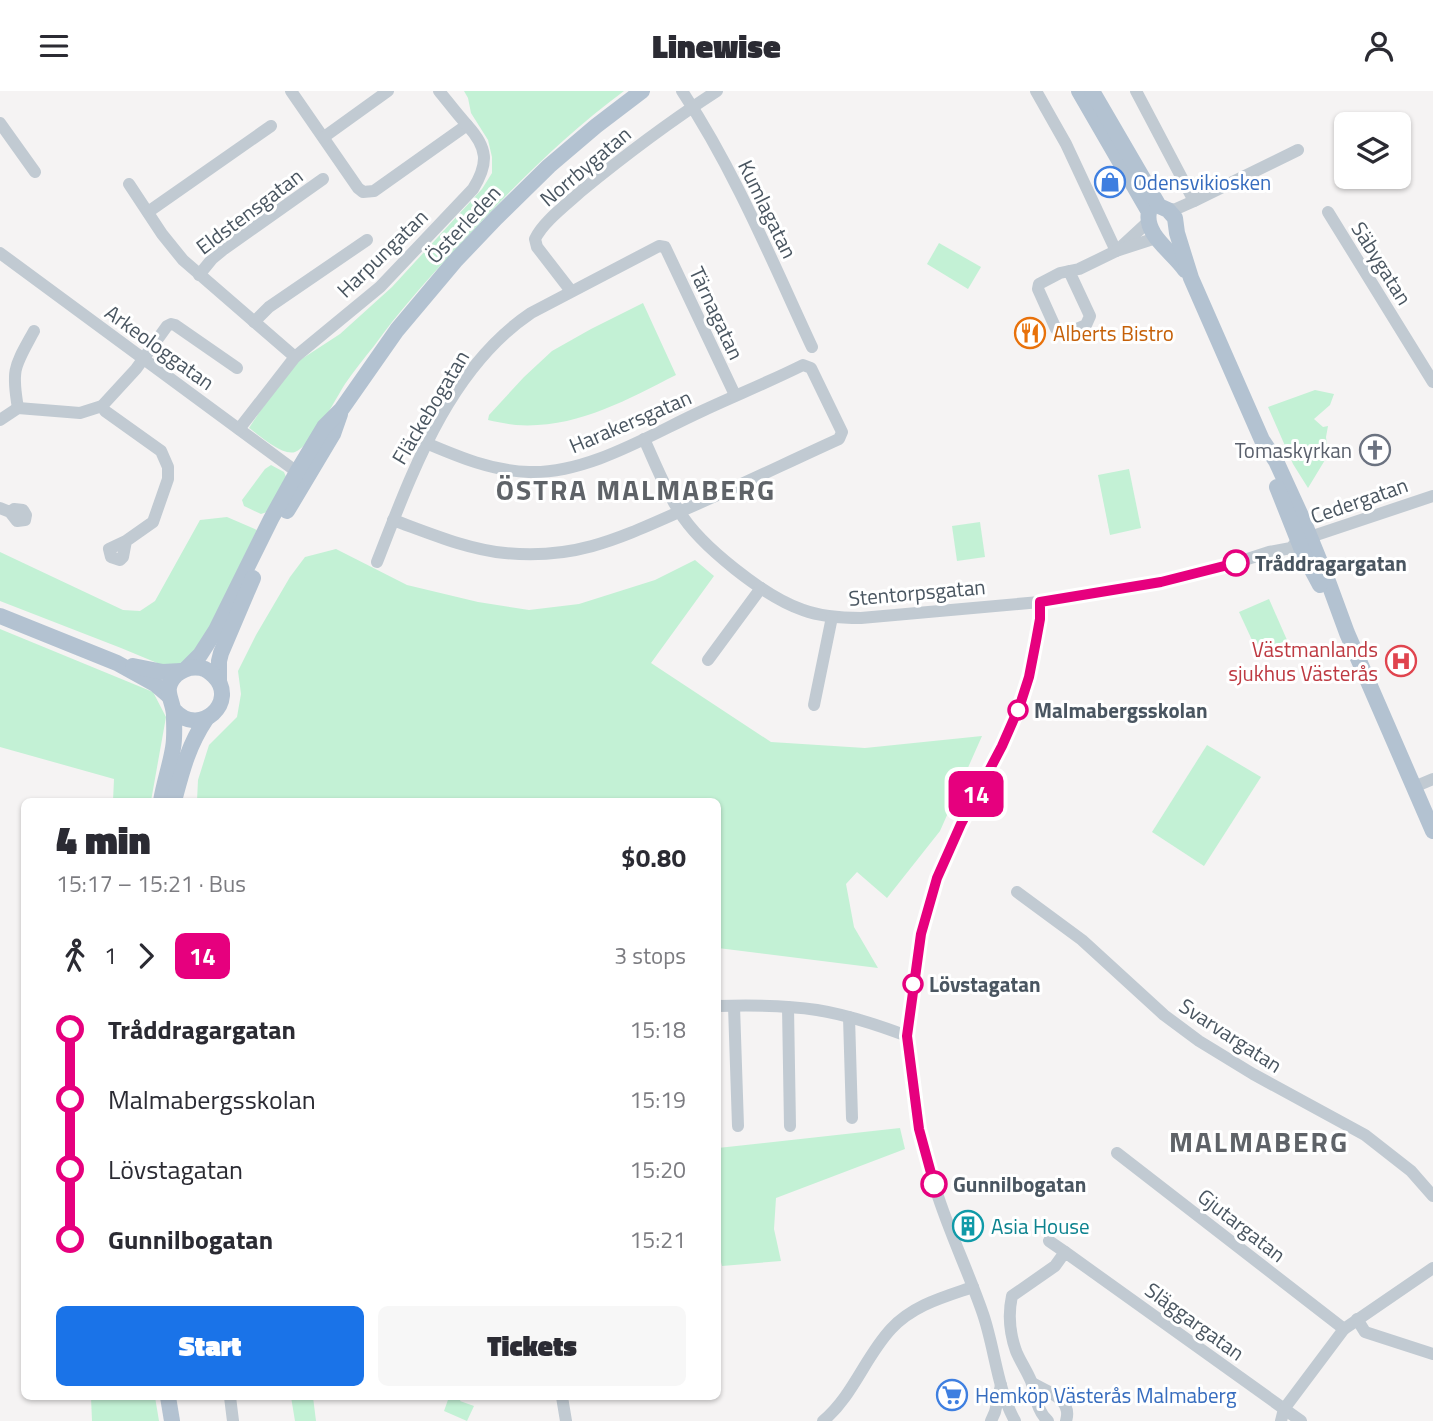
<!DOCTYPE html>
<meta charset="utf-8">
<style>
:root{--surface:#fff;--page:#f7f7f7;--text:#2b2b33;--muted:#7c7c81;--accent:#1a73e8}
body{margin:0;font-family:"Titillium Web",sans-serif;background:var(--page);color:var(--text);height:100vh;display:flex;flex-direction:column;font-size:26px;white-space:nowrap}
*{box-sizing:border-box;margin:0}
p{font-size:23px;color:var(--muted)}
.icon{flex:none;width:38px;height:38px;fill:none;stroke:currentColor;stroke-width:2;stroke-linecap:round;stroke-linejoin:round}
.map{position:relative;flex:1;overflow:hidden}
.sheet{position:absolute;left:21px;top:707px;width:700px;height:602px;display:flex;flex-direction:column;background:var(--surface);border-radius:10px;box-shadow:0 2px 5px #0004}
.sheet>*{flex:none}
.badge{padding:0 14px;border-radius:10px;font-size:24px;line-height:46px}
.fabs{position:absolute;left:1334px;top:21px;display:grid;gap:14px}
.fabs a{display:grid;place-items:center;width:77px;height:77px;border-radius:10px;background:var(--surface);box-shadow:0 2px 5px #0004;font-size:35px}
.map>.badge{position:absolute;translate:-50% -50%;box-shadow:0 0 0 4px #fff}
.legs{display:flex;align-items:center;gap:10px;height:77px;padding:0 35px;font-size:23px}
.legs p{margin-inline-start:auto}
.overview{display:flex;align-items:center;justify-content:space-between;height:119px;padding:0 35px}
h1{font-size:38px;font-weight:800;line-height:52px}
.action{display:flex;gap:14px;margin-top:auto;padding:14px 35px}
.action a{flex:1;height:80px;border-radius:10px;background:var(--accent);color:#fff;font-size:28px;font-weight:800;line-height:80px;text-align:center}
.action a+a{background:var(--page);color:var(--text)}
ul{padding:0 35px;list-style:none}
li{display:flex;align-items:center;gap:24px;height:70px;font-size:26px}
li i{display:grid;place-items:center;width:10px;height:100%;margin:0 9px;background:currentColor}
li i::after{content:'';width:18px;height:18px;margin:-9px;border:5px solid;border-radius:50%;background:var(--surface)}
li p{margin-inline-start:auto}
li:first-child i{background:linear-gradient(#0000 50%,currentColor 0)}
li:last-child i{background:linear-gradient(currentColor 50%,#0000 0)}
header{display:flex;justify-content:space-between;align-items:center;height:91px;padding:0 35px;background:var(--surface);font-size:32px;font-weight:800}
.map>svg:first-child{display:block}
</style>
<header><svg class="icon" aria-label="menu" viewBox="0 0 24 24"><path d="M4 6h16M4 12h16M4 18h16"/></svg>Linewise<svg class="icon" aria-label="person" viewBox="0 0 24 24"><circle cx="12" cy="8" r="4"/><path d="M4 21q1-7 8-7t8 7"/></svg></header>
<div class="map">
<svg width="1433" height="1330" viewBox="0 0 1433 1330">
<rect width="100%" height="100%" fill="#f5f3f3"/>
<g fill="#c3f1d5">
<path d="M464,0h160c-57,42 -108,93 -156,145 -33,35 -66,71 -94,110 -10,12 -20,25 -29,38 -10,16 -34,62 -50,68 -13,4 -36,-17 -46,-24l21,-32 27,-34 43,-28 52,-47 90,-98 10,-16v-16l-4,-17 -17,-27 -3,-15z"/>
<path d="M939,152l42,24 -13,22 -41,-25z"/>
<path d="M643,212l33,72c-52,26 -100,54 -160,50 -9,-1 -19,-3 -28,-5l1,-5 35,-38 28,-26 39,-22z"/>
<path d="M1315,299l19,4 -4,11 -16,14 9,8 5,-1 -2,11 2,18 -20,33 -15,-24 -25,-57z"/>
<path d="M271,374l13,7 2,5 -19,35 -6,2 -17,-8 -2,-6 23,-31z"/>
<path d="M1129,378l12,59 -31,7 -12,-60z"/>
<path d="M227,426l30,13 -59,122 -24,18 -53,-22 -121,-47v-49l123,58 17,1 15,-10 45,-81z"/>
<path d="M980,431l5,35 -28,4 -5,-35z"/>
<path d="M336,458l71,36 71,17 51,8 50,-6 76,-24 40,-20 19,16 -63,87 120,79 94,6 117,-12 -42,95 -53,67 -30,-26 -11,12 8,43 24,41 -160,-20v-147h-521l1,-21 11,-35 28,-28 4,-23 -3,-23 18,-36 34,-58 15,-20z"/>
<path d="M1269,508l18,41 -29,13 -19,-41z"/>
<path d="M0,538l153,63 13,25 -15,84h-38l1,-22 -114,-32z"/>
<path d="M1207,654l54,32 -57,89 -52,-34z"/>
<path d="M900,1037l5,21 -129,49 -2,31 7,32 -59,5 -4,-16v-102z"/>
<path d="M91,1306h64l4,24h-67z"/>
<path d="M291,1306h22l3,24h-21z"/>
<path d="M449,1306h13l-2,4 14,5 -7,15 -23,-10z"/>
</g>
<g fill="none" stroke-linecap="round" stroke-linejoin="round">
<g stroke="#c1cad2" stroke-width="12">
<path d="M291,0l67,97 5,4 11,-1 93,-66"/>
<path d="M682,0c53,80 90,170 130,256"/>
<path d="M1036,0l30,53 50,107"/>
<path d="M1136,0l58,110"/>
<path d="M0,32l35,49"/>
<path d="M324,46l64,-46"/>
<path d="M129,93l33,50 21,26 112,97"/>
<path d="M1168,119l8,-1 18,-8 104,-51"/>
<path d="M148,121l123,-86"/>
<path d="M1328,121l105,170"/>
<path d="M1122,155l26,-24"/>
<path d="M0,162l297,219"/>
<path d="M1069,180l21,45 -4,9 -21,9 -9,-5 -18,-40 1,-5 21,-11 19,-4 37,-18 40,-13"/>
<path d="M199,184l13,-16 12,-10 99,-70"/>
<path d="M571,200l-34,-44 -2,-8c8,-17 31,-34 45,-47 44,-36 89,-70 137,-101"/>
<path d="M254,231l15,-15 98,-67"/>
<path d="M102,315l3,5 56,40 7,16v12l-15,43 -27,19 -3,16 -3,3 -9,-3 -2,-8 17,-8"/>
<path d="M18,317c-7,-40 -3,-42 16,-77"/>
<path d="M0,329l18,-12 62,5 22,-7 34,-37 31,-43 4,-2 4,1 62,43"/>
<path d="M239,338l56,-72 85,-70 93,-98c16,-26 15,-41 -6,-64 -10,-11 -19,-23 -28,-34"/>
<path d="M644,348c11,24 21,50 35,72 21,35 86,86 124,99 19,7 38,8 58,8l179,-16 88,-13 98,-23 43,-14 22,-4 7,-8"/>
<path d="M0,417l10,4 4,-3 9,1 3,5 -1,5 -8,1 -7,-9"/>
<path d="M393,429c36,13 73,29 112,33 69,7 113,-14 174,-41 54,-23 107,-49 160,-73l3,-7 -31,-64 -8,-3c-34,17 -69,31 -103,47 -52,24 -113,62 -171,60 -37,-1 -70,-15 -103,-29"/>
<path d="M1304,448l129,-43"/>
<path d="M377,471c35,-89 71,-193 154,-249l128,-67 6,1 70,148"/>
<path d="M708,569l53,-72"/>
<path d="M814,614l18,-88"/>
<path d="M1414,696l19,-8"/>
<path d="M1017,801l65,48 82,75 35,26 54,33 112,61 46,36 22,25"/>
<path d="M718,915c33,-1 66,-1 99,4 31,5 61,15 90,26"/>
<path d="M734,915l4,120"/>
<path d="M788,916l2,119"/>
<path d="M849,926l3,101"/>
<path d="M1117,1062l227,176"/>
<path d="M1049,1150l16,11"/>
<path d="M1357,1228l8,13 68,22"/>
<path d="M1032,1292c16,9 41,16 34,38"/>
<path d="M230,1306l3,24"/>
<path d="M562,1306l4,24"/>
<path d="M823,1330c30,-25 42,-64 68,-92 22,-24 53,-32 82,-42"/>
<path d="M991,1330l4,-9 6,-27"/>
<path d="M1015,1330c-18,-32 -20,-72 -32,-107 -14,-41 -34,-82 -47,-124 -16,-48 -26,-100 -28,-151 -1,-12 2,-24 3,-37 5,-42 12,-84 26,-124 20,-55 54,-103 77,-157 9,-22 15,-44 19,-66 4,-18 7,-35 7,-53"/>
<path d="M1048,1330c-12,-11 -12,-26 -17,-40 -4,-10 -11,-20 -15,-30 -6,-17 -8,-37 -4,-55l43,-30 10,-14 236,169"/>
<path d="M1281,1330l3,-12 60,-80 89,-61"/>
</g>
<g stroke="#b3c2d1" stroke-width="16">
<path d="M1079,0l70,121c-5,23 24,40 36,58"/>
<path d="M1092,0l67,115 9,4 7,8 2,15 14,45 71,162 14,21 27,59 26,64 18,49 86,198"/>
<path d="M1277,396l27,68 16,30"/>
<path d="M287,420l46,-77 7,-20"/>
<path d="M0,525l117,47 38,21 14,12"/>
<path d="M133,575l30,6 18,-1"/>
<path d="M187,577l13,-13 16,-25 55,-111 26,-47 27,-45 17,-17 56,-80 58,-69 41,-43 53,-52 47,-40 46,-35"/>
<path d="M219,589v-19l2,-8 32,-75"/>
<path d="M161,710c3,-18 9,-35 12,-53 2,-10 1,-22 1,-32 0,-16 -13,-26 2,-41 7,-6 15,-9 25,-7 6,1 9,4 13,8 25,25 -14,63 -40,34"/>
<path d="M174,710c8,-30 14,-55 32,-82"/>
<path d="M168,1306l4,24"/>
</g>
</g>
<g fill="none" stroke-linecap="round" stroke-linejoin="round">
<g stroke="#fff" stroke-width="16">
<path id="line-1" d="M934,1093l-15,-55 -12,-93 14,-102 16,-56 24,-54 41,-78 18,-41 9,-28 7,-36 4,-22v-17l121,-20 75,-19"/>
</g>
<use href="#line-1" stroke="#e6007e" stroke-width="10"/>
</g>
<defs>
<g id="shop-ring" transform="scale(1.575)"><circle r="9.5" fill="#fff" stroke="#3f7fe0" stroke-width="1.5"/><path d="M-5-2.5h2.3a2.7 3.5 0 0 1 5.4 0H5L5.5 6h-11ZM-1.5-2.5h3a1.5 2.3 0 0 0-3 0Z" fill="#3f7fe0"/></g>
<g id="restaurant-ring" transform="scale(1.575)"><circle r="9.5" fill="#fff" stroke="#e8710a" stroke-width="1.5"/><path d="M-5-6h1v4h1v-4h1v4h1v-4h1v5L-1.5 .5V6h-2V.5L-5-1ZM5-6V6H3V1.5H1.5Q1.5-4 5-6Z" fill="#e8710a"/></g>
<g id="church-ring" transform="scale(1.575)"><circle r="9.5" fill="#fff" stroke="#6b7280" stroke-width="1.5"/><path d="M-1.2-6h2.4v3.5h3.3v2.4h-3.3V6h-2.4V-.1h-3.3v-2.4h3.3Z" fill="#6b7280"/></g>
<g id="hospital-ring" transform="scale(1.575)"><circle r="9.5" fill="#fff" stroke="#e0444e" stroke-width="1.5"/><path d="M-5-5h3v3.5h4V-5h3V5h-3V1.5h-4V5h-3Z" fill="#e0444e"/></g>
<g id="building-ring" transform="scale(1.575)"><circle r="9.5" fill="#fff" stroke="#0f9aa8" stroke-width="1.5"/><path d="M-4-6H4V6H1V3H-1V6H-4ZM-2.5-4.3h1.7v1.8h-1.7ZM.8-4.3h1.7v1.8H.8ZM-2.5-1h1.7V.8h-1.7ZM.8-1h1.7V.8H.8Z" fill="#0f9aa8"/></g>
<g id="supermarket-ring" transform="scale(1.575)"><circle r="9.5" fill="#fff" stroke="#3f7fe0" stroke-width="1.5"/><path d="M-6-5.5h2.5l.6 2H6L4.5 2H-2.5L-4.4-4H-6ZM-1.5 3.2a1.3 1.3 0 1 0 .1 0ZM3 3.2a1.3 1.3 0 1 0 .1 0Z" fill="#3f7fe0"/></g>
</defs>
<g fill-rule="evenodd">
<use href="#shop-ring" x="1110" y="91"/>
<use href="#restaurant-ring" x="1030" y="242"/>
<use href="#church-ring" x="1375" y="359"/>
<use href="#hospital-ring" x="1401" y="570"/>
<use href="#building-ring" x="968" y="1135"/>
<use href="#supermarket-ring" x="952" y="1304"/>
</g>
<g fill="#fff" stroke="#e6007e" stroke-width="3.5">
<circle cx="1236" cy="472" r="12"/>
<circle cx="1018" cy="619" r="9"/>
<circle cx="913" cy="893" r="9"/>
<circle cx="934" cy="1093" r="12"/>
</g>
<g text-anchor="middle" dominant-baseline="central" stroke-width="6" stroke-linejoin="round" paint-order="stroke">
<g font-size="21" fill="#4a5661" stroke="#fff">
<text transform="translate(585 75) rotate(-40)">Norrbygatan</text>
<text transform="translate(768 118) rotate(64)">Kumlagatan</text>
<text transform="translate(249 120) rotate(-37)">Eldstensgatan</text>
<text transform="translate(463 133) rotate(-47)">Österleden</text>
<text transform="translate(382 162) rotate(-44)">Harpungatan</text>
<text transform="translate(1382 172) rotate(58)">Säbygatan</text>
<text transform="translate(717 222) rotate(65)">Tärnagatan</text>
<text transform="translate(160 256) rotate(36)">Arkeologgatan</text>
<text transform="translate(430 316) rotate(-59)">Fläckebogatan</text>
<text transform="translate(630 330) rotate(-23)">Harakersgatan</text>
<text transform="translate(1359 409) rotate(-19)">Cedergatan</text>
<text transform="translate(917 501) rotate(-5)">Stentorpsgatan</text>
<text transform="translate(1231 944) rotate(33)">Svarvargatan</text>
<text transform="translate(1242 1134) rotate(38)">Gjutargatan</text>
<text transform="translate(1195 1230) rotate(36)">Släggargatan</text>
</g>
<g font-size="21" fill="#366cbe" stroke="#fff" text-anchor="start">
<text x="1133" y="91">Odensvikiosken</text>
<text x="975" y="1304">Hemköp Västerås Malmaberg</text>
</g>
<g font-size="21" fill="#c56008" stroke="#fff" text-anchor="start">
<text x="1053" y="242">Alberts Bistro</text>
</g>
<g font-size="21" fill="#5b616d" stroke="#fff" text-anchor="end">
<text x="1352" y="359">Tomaskyrkan</text>
</g>
<g font-size="21" font-weight="bold" fill="#4a5661" stroke="#fff" text-anchor="start">
<text x="1255" y="472">Tråddragargatan</text>
<text x="1034" y="619">Malmabergsskolan</text>
<text x="929" y="893">Lövstagatan</text>
<text x="953" y="1093">Gunnilbogatan</text>
</g>
<g font-size="21" fill="#be3a42" stroke="#fff" text-anchor="end">
<text x="1378" y="558">Västmanlands<tspan x="1378" dy="24">sjukhus Västerås</tspan></text>
</g>
<g font-size="21" fill="#0d838f" stroke="#fff" text-anchor="start">
<text x="991" y="1135">Asia House</text>
</g>
<g font-size="28" font-weight="bold" letter-spacing="2" fill="#5f6368" stroke="#fff">
<text x="636" y="398">ÖSTRA MALMABERG</text>
<text x="1259" y="1050">MALMABERG</text>
</g>
</g>
</svg>
<div class="fabs">
<a><svg class="icon" aria-label="layers" viewBox="0 0 24 24"><path d="M12 4l9 5-9 5-9-5zM3 14l9 5 9-5"/></svg></a>
</div>
<b class="badge" style="left:976px;top:703px;background:#e6007e;color:#fff">14</b>
<section class="sheet">
<div class="overview"><div><h1>4 min</h1><p>15:17 – 15:21 · Bus</p></div><b>$0.80</b></div>
<div class="legs"><svg class="icon" aria-label="walk" viewBox="0 0 24 24"><circle cx="13" cy="4" r="2"/><path d="M13 8l-2 6 4 7M11 14l-3 7M7 12l3-4h3l4 4"/></svg>1<svg class="icon" aria-label="forward" viewBox="0 0 24 24"><path d="M9 5l7 7-7 7"/></svg><b class="badge" style="background:#e6007e;color:#fff">14</b><p>3 stops</p></div>
<ul>
<li><i style="color:#e6007e"></i><b>Tråddragargatan</b><p>15:18</p></li>
<li><i style="color:#e6007e"></i><span>Malmabergsskolan</span><p>15:19</p></li>
<li><i style="color:#e6007e"></i><span>Lövstagatan</span><p>15:20</p></li>
<li><i style="color:#e6007e"></i><b>Gunnilbogatan</b><p>15:21</p></li>
</ul>
<div class="action"><a>Start</a><a>Tickets</a></div>
</section>
</div>
